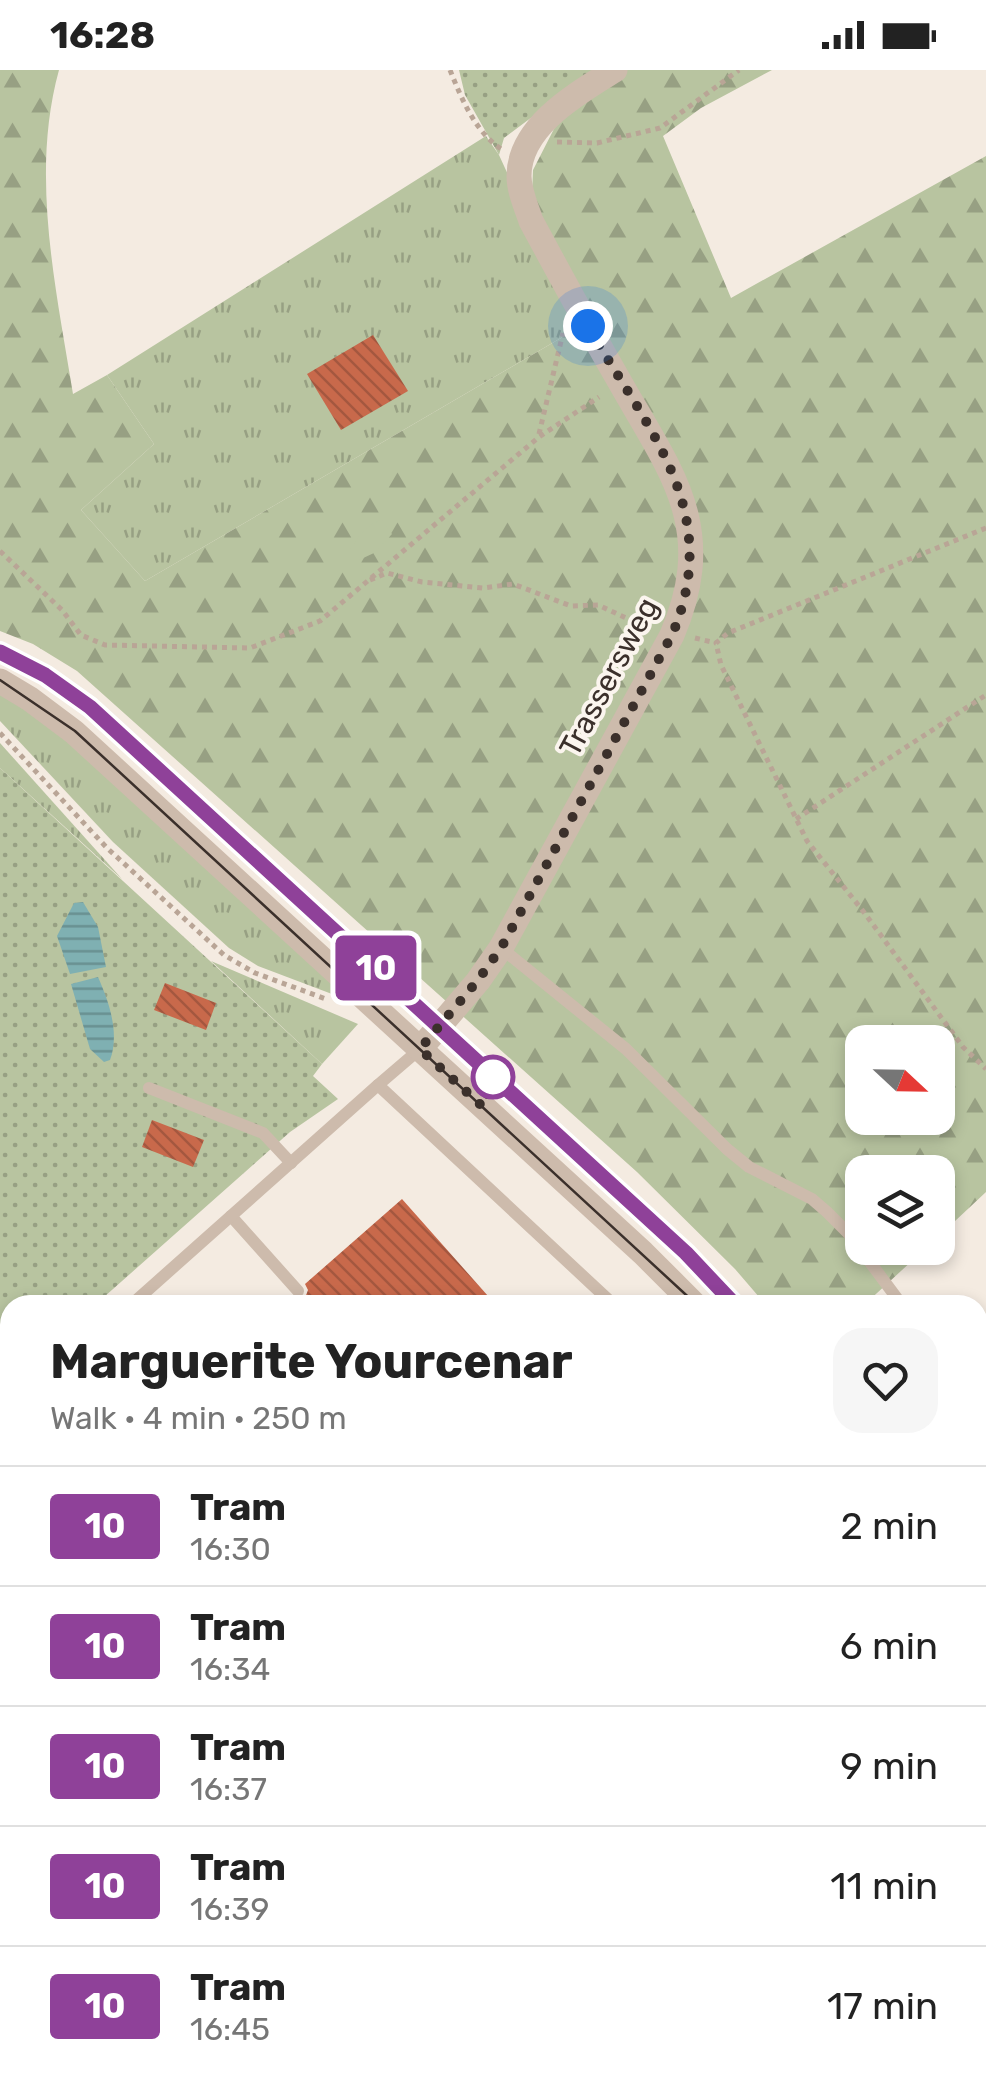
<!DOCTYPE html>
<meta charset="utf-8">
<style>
:root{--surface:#fff;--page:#f6f6f6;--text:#222;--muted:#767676;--line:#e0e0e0}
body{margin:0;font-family:Rubik,sans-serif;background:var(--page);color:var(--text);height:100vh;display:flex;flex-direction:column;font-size:38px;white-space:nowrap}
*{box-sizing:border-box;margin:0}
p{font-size:32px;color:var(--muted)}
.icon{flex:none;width:55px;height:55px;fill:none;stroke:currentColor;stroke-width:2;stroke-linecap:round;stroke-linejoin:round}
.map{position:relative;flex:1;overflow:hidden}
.sheet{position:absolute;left:0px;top:1225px;width:988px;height:792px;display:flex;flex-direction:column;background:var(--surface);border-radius:30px 30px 0 0;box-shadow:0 5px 15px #0003}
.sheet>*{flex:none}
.badge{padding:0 20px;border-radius:8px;font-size:35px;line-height:65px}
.needle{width:65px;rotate:112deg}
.controls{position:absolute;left:845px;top:955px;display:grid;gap:20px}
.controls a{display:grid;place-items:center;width:110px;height:110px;border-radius:20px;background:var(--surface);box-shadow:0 5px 15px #0003;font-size:50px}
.you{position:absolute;width:50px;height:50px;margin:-25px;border:8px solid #fff;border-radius:50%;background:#1a73e8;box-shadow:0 0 0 15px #1a73e833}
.map>.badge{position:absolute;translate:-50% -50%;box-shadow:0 0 0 5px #fff}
.round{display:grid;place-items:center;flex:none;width:105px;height:105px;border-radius:30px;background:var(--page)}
.headline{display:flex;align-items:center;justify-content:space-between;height:170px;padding:0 50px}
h1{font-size:48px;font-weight:700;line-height:75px}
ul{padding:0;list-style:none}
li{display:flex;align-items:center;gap:30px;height:120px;padding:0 50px;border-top:2px solid var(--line)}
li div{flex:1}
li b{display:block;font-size:38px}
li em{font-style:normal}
li .badge{min-width:110px;font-weight:700;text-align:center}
.status{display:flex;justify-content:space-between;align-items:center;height:70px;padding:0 50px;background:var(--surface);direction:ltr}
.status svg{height:28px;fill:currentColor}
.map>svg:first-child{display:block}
</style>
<div class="status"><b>16:28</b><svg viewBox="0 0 49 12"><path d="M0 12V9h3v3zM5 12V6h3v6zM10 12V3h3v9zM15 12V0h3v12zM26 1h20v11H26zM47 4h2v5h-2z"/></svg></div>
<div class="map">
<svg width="986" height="2016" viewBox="0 0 986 2016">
<defs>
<pattern id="grass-tufts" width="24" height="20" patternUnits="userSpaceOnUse" patternTransform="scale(2.5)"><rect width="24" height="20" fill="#b8c4a0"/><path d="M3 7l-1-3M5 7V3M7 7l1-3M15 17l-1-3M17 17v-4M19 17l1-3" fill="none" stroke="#97a083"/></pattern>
<pattern id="forest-firs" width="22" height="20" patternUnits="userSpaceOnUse" patternTransform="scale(2.5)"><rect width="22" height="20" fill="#b8c4a0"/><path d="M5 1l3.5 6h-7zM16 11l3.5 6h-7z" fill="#97a083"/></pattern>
<pattern id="park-dots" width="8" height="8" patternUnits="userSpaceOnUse" patternTransform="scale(2.5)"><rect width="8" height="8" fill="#b8c4a0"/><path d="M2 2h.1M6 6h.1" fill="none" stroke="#97a083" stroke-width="1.8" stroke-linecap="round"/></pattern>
<pattern id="water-rules" width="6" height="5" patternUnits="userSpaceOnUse" patternTransform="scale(2.5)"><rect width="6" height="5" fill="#7fb0b2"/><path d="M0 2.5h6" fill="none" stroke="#699091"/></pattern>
<pattern id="building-back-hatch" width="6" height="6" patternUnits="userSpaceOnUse" patternTransform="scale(2.5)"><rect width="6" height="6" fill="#c8694b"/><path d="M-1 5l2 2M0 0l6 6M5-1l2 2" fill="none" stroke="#a4573f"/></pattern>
</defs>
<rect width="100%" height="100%" fill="#f4ebe1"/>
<g fill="url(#grass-tufts)">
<path d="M486,66l13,19 79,173 -433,253 -64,-71 73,-66 -47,-69z"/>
<path d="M0,619l27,15 326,298 -95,-36 -29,-18 -116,-106 -113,-121z"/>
<path d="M0,673l122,136 -122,-111z"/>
<path d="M211,891l147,63 -36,40z"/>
</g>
<g fill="url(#forest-firs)" fill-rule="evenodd">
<path d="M0,0h59c-29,105 -3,218 14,324l34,-19 47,69 -73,66 64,71 433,-253 -46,-134 1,-24 23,-45 63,-55h153l-71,38 -38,28 68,162 255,-142v1036l-48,45v-65h-76v76h64l-62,57h-98l-31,-36 -98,-97 -560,-501 -44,-27 -33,-13zM862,972h76v76h-76z"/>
<path d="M978,1359l8,9v419l-8,-34z"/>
</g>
<g fill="url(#park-dots)">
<path d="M459,0h136l-91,68 -5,17 -34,-60z"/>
<path d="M0,698l322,296 -9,12 25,23 -48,33 -195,173h-85v76l-10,8z"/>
</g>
<path fill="#b8c4a0" d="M382,450l10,14 -18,19 -15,7 -10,-9c9,-13 17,-27 33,-31z"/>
<g fill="url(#water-rules)">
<path d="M83,832l15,25 8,40 -36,7 -13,-38 17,-33z"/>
<path d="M98,907c11,25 22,56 12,83l-6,2 -14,-13 -19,-65z"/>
</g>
<g fill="url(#building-back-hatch)">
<path d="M373,265l35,56 -67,39 -34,-56z"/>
<path d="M165,913l51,20 -10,27 -52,-20z"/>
<path d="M152,1050l52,20 -11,27 -51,-20z"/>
<path d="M402,1129l94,106h-214l8,-8 9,4 6,-3 3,-8 -3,-6z"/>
</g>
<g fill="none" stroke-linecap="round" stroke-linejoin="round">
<g stroke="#b9a596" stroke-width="5" stroke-dasharray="5 5" stroke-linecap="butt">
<path d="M450,0c12,30 25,61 51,79"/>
<path d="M557,72l40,1 63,-15 79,-58"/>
<path d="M539,364l24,-101"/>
<path d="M986,458l-258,105 -12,10 5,22 86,176 56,70 100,136 23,22"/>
<path d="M0,481l62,59 19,25 24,10 145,3 70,-27 219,-184 60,-40"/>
<path d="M370,510l17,-7 35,9 61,6 30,-4 58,22 27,-1 52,24"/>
<path d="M695,568l21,5"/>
<path d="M0,663l107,115 117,107 31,18 71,26"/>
<path d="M796,749l190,-124"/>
<path d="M661,2008l8,8"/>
</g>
<g stroke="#cdbbac" stroke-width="12">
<path d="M501,878l125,101 101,100 22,18 63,32 15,13 22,22 53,71"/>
<path d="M378,1015l42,-36"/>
<path d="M149,1018l114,45 28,30"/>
<path d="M231,1146l67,75"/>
<path d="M131,1235l247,-220 236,220"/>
<path d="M978,1325l8,10"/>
<path d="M0,1351l10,-9"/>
<path d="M978,1383l8,-5"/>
<path d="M0,1401l10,11"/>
<path d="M0,1525l10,-9"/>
<path d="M0,1591l10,3"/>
<path d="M0,1720l10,8"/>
<path d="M0,1835l10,11"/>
<path d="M0,1925l10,-9"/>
<path d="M0,1936l3,3 -3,2"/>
<path d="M369,2008l11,8"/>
<path d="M534,2008l5,8"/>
<path d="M776,2008l33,8"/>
<path d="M869,2008l4,8"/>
<path d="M190,2016l3,-8"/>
<path d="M562,2016l17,-8"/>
<path d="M922,2016l3,-8"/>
</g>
<g stroke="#cdbbac" stroke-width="25">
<path d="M0,611l30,18 44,33 569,521 52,52"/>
<path d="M420,979l58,-68 23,-33 171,-313c47,-110 -3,-165 -55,-258 -30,-52 -58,-104 -86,-156 -5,-15 -12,-30 -12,-45 0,-50 59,-83 96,-106"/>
<path d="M978,1952l8,34"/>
</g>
<g stroke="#3b302b" stroke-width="2.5">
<path d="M0,582l45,23 45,32 596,546 49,52"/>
<path d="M0,610l75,51 622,574"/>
<path d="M978,1831l8,35"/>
<path d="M978,1948l8,34"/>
</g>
</g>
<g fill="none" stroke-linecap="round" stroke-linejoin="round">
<g stroke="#fff" stroke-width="22">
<path id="line" d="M0,582l45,23 45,32 596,546 49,52"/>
</g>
<use href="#line" stroke="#8f4199" stroke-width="15"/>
<path stroke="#3b302b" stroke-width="10" stroke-dasharray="0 18" d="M493,1007l-10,30 -63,-58 58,-69 23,-32 171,-313c53,-124 -25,-206 -84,-309"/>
</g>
<circle fill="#fff" stroke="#8f4199" stroke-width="5" cx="493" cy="1007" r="20"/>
<g text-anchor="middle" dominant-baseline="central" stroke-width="8" stroke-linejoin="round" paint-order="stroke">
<g font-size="30" fill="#3b302b" stroke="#fbf5ee">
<text transform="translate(609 607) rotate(-62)">Trassersweg</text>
</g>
</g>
</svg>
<div class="controls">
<a><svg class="needle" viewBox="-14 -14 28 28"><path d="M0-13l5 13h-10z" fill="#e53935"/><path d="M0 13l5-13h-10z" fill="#767676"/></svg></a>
<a><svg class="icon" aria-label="layers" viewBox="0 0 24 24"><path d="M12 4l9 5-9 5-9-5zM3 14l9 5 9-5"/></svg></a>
</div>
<div class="you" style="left:588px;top:256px"></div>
<b class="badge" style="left:376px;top:898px;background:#8f4199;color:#fff">10</b>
<section class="sheet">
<div class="headline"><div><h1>Marguerite Yourcenar</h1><p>Walk · 4 min · 250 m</p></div><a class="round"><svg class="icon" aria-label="heart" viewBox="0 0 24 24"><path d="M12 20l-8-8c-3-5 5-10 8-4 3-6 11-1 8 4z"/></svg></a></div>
<ul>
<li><span class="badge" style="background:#8f4199;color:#fff">10</span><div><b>Tram</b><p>16:30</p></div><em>2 min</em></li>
<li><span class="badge" style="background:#8f4199;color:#fff">10</span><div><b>Tram</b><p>16:34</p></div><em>6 min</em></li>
<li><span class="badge" style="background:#8f4199;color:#fff">10</span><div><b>Tram</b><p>16:37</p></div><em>9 min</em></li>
<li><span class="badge" style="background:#8f4199;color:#fff">10</span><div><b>Tram</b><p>16:39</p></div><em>11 min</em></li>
<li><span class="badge" style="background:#8f4199;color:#fff">10</span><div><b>Tram</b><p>16:45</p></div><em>17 min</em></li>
</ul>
</section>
</div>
